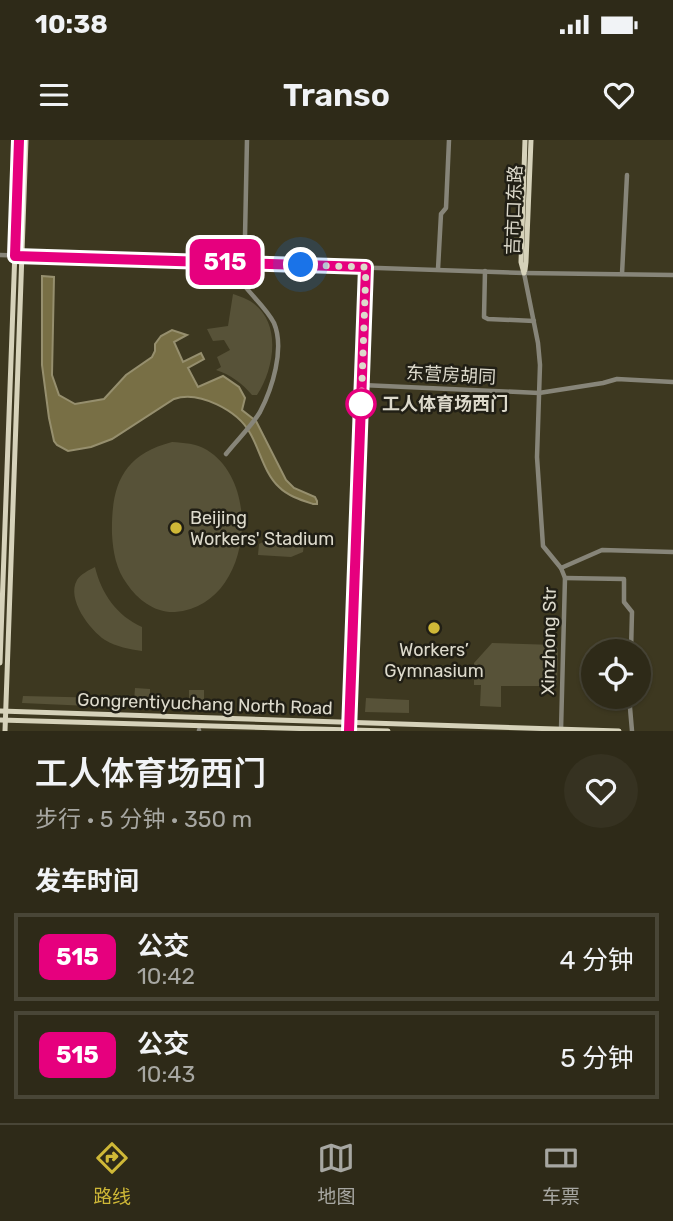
<!DOCTYPE html>
<html lang="zh">
<meta charset="utf-8">
<style>
:root{--surface:#2e2a18;--page:#363221;--text:#f1f3f6;--muted:#a7a7a2;--line:#494637;--accent:#cfb837}
body{margin:0;font-family:Rubik,"Noto Sans SC",sans-serif;background:var(--page);color:var(--text);height:100vh;display:flex;flex-direction:column;font-size:26px;white-space:nowrap}
*{box-sizing:border-box;margin:0}
p{font-size:23px;color:var(--muted)}
.icon{flex:none;width:38px;height:38px;fill:none;stroke:currentColor;stroke-width:2;stroke-linecap:round;stroke-linejoin:round}
.map{position:relative;height:591px;overflow:hidden}
.drawer{display:flex;flex-direction:column;background:var(--surface);flex:1}
.drawer>*{flex:none}
.badge{padding:0 14px;border-radius:10px;font-size:24px;line-height:46px}
.tools{position:absolute;left:581px;top:499px;display:grid;gap:14px}
.tools a{display:grid;place-items:center;width:70px;height:70px;border-radius:50%;background:var(--surface);box-shadow:0 2px 5px #0004,0 0 0 2px var(--line);font-size:35px}
.you{position:absolute;width:35px;height:35px;margin:-18px;border:5px solid #fff;border-radius:50%;background:#1a73e8;box-shadow:0 0 0 10px #1a73e833}
.map>.badge{position:absolute;translate:-50% -50%;box-shadow:0 0 0 4px #fff}
h2{padding:0 35px;font-size:26px;line-height:63px}
.round{display:grid;place-items:center;flex:none;width:74px;height:74px;border-radius:37px;background:var(--page)}
.summary{display:flex;align-items:center;justify-content:space-between;height:119px;padding:0 35px}
h1{font-size:33px;font-weight:600;line-height:52px}
ul{padding:0;list-style:none}
li{display:flex;align-items:center;gap:21px;height:88px;margin:0 14px 10px;padding:0 21px;border:4px solid var(--line);border-radius:0px}
li div{flex:1}
li b{display:block;font-size:26px}
li em{font-style:normal}
li .badge{min-width:77px;font-weight:700;text-align:center}
.status{display:flex;justify-content:space-between;align-items:center;height:49px;padding:0 35px;background:var(--surface);direction:ltr}
.status svg{height:19px;fill:currentColor}
header{display:flex;justify-content:space-between;align-items:center;height:91px;padding:0 35px;background:var(--surface);font-size:32px;font-weight:600}
.dock{display:flex;justify-content:space-around;align-items:center;height:98px;border-top:2px solid var(--line);background:var(--surface);font-size:19px;color:var(--muted)}
.dock a{display:grid;justify-items:center;gap:4px}
.dock .on{color:var(--accent)}
.map>svg:first-child{display:block}
</style>
<div class="status"><b>10:38</b><svg viewBox="0 0 49 12"><path d="M0 12V9h3v3zM5 12V6h3v6zM10 12V3h3v9zM15 12V0h3v12zM26 1h20v11H26zM47 4h2v5h-2z"/></svg></div>
<header><svg class="icon" aria-label="menu" viewBox="0 0 24 24"><path d="M4 6h16M4 12h16M4 18h16"/></svg>Transo<svg class="icon" aria-label="heart" viewBox="0 0 24 24"><path d="M12 20l-8-8c-3-5 5-10 8-4 3-6 11-1 8 4z"/></svg></header>
<div class="map">
<svg width="673" height="591" viewBox="0 0 673 591">
<rect width="100%" height="100%" fill="#3d3820"/>
<g fill="#575238">
<path d="M233,154c6,2 15,5 20,9 29,21 21,66 4,92h-5c-10,-12 -21,-20 -36,-25l5,-3 -4,-10 13,-7 -6,-10 -11,1 -6,-12 21,-3z"/>
<path d="M172,302c12,1 24,1 35,8 57,35 43,157 -32,162 -20,1 -37,-12 -48,-28 -11,-15 -14,-32 -15,-50 -1,-48 10,-79 60,-92z"/>
<path d="M263,402l41,2 -1,8 -12,5 -33,-2 1,-11z"/>
<path d="M95,427c6,26 22,49 47,60v24c-13,-2 -25,-4 -37,-11 -15,-10 -39,-41 -28,-60 4,-6 12,-10 18,-13z"/>
<path d="M492,503l63,2 3,4 -1,37h-56v21l-21,-1 1,-21h-7v-22z"/>
<path d="M135,548l15,1v14l-16,-1z"/>
<rect x="189" y="550" width="15" height="14"/>
<path d="M23,556l86,2h3v9l-90,-4z"/>
<path d="M366,558l43,2v13l-44,-1z"/>
</g>
<path fill="#786f45" stroke="#968f6e" stroke-width="2" d="M42,136l12,1 -2,98 7,20 16,9 29,-5 22,-24 26,-18 3,-6v-7l6,-8 11,-6 15,5 -13,7 9,20 18,-9 3,6 -16,9 10,19 25,-11 16,11 6,11 -3,12 14,11 30,59 8,8 21,9 2,4v3h-4c-12,-4 -25,-8 -34,-17 -15,-14 -19,-37 -29,-54 -12,-22 -51,-43 -76,-34l-62,40 -21,8 -23,4 -11,-6 -3,-4 -5,-23 -7,-53z"/>
<g fill="none" stroke-linecap="round" stroke-linejoin="round">
<g stroke="#878579" stroke-width="4.5">
<path d="M0,115l524,18 149,2"/>
<path d="M438,129l3,-55 5,-6 3,-68"/>
<path d="M485,131l-1,46 4,2 46,2"/>
<path d="M524,133l14,70 2,22 -3,92 6,89 18,22 4,10 -4,152"/>
<path d="M622,134l5,-99"/>
<path d="M362,245l177,8 64,-10 14,-4 56,3"/>
<path d="M226,314c11,-14 25,-27 34,-42 12,-23 25,-63 14,-89 -7,-14 -21,-26 -30,-38l3,-145"/>
<path d="M561,428l41,-18 71,2"/>
<path d="M565,438l59,1v23l8,10 -1,39"/>
<path d="M629,556l3,35"/>
<path d="M350,583l16,-456"/>
<path d="M199,591v-1"/>
</g>
<g stroke="#d6d2ba" stroke-width="5">
<path d="M525,130l1,-8 5,-122"/>
<path d="M524,133l-3,-11 4,-122"/>
<path d="M0,523l19,-523"/>
<path d="M0,571l619,20"/>
<path d="M0,580l388,11"/>
<path d="M5,591l21,-591"/>
</g>
</g>
<g fill="none" stroke-linecap="round" stroke-linejoin="round">
<g stroke="#fff" stroke-width="16">
<path id="line" d="M19,0l-4,116 351,11 -17,464"/>
</g>
<use href="#line" stroke="#e6007e" stroke-width="10"/>
<path stroke="#dddacc" stroke-width="7" stroke-dasharray="0 12.6" d="M301,125l65,2 -5,144v-7"/>
</g>
<circle fill="#fff" stroke="#e6007e" stroke-width="3.5" cx="361" cy="264" r="14"/>
<g fill="#cfb837" stroke="#211f15" stroke-width="2.5">
<circle cx="176" cy="388" r="7"/>
<circle cx="434" cy="488" r="7"/>
</g>
<g text-anchor="middle" dominant-baseline="central" stroke-width="5" stroke-linejoin="round" paint-order="stroke">
<g font-size="18" fill="#dddacc" stroke="#211f15">
<text transform="translate(514 70) rotate(-88)">吉市口东路</text>
<text transform="translate(451 235) rotate(3)">东营房胡同</text>
<text transform="translate(549 501) rotate(-89)">Xinzhong Str</text>
<text transform="translate(205 564) rotate(2)">Gongrentiyuchang North Road</text>
</g>
<g font-size="18" font-weight="bold" fill="#dddacc" stroke="#211f15" text-anchor="start">
<text x="382" y="264">工人体育场西门</text>
</g>
<g font-size="18" fill="#dddacc" stroke="#211f15" text-anchor="start">
<text x="190" y="378">Beijing<tspan x="190" dy="21">Workers' Stadium</tspan></text>
<text x="434" y="510" text-anchor="middle">Workers’<tspan x="434" dy="21">Gymnasium</tspan></text>
</g>
</g>
</svg>
<div class="tools">
<a><svg class="icon" aria-label="locate" viewBox="0 0 24 24"><circle cx="12" cy="12" r="6"/><path d="M12 2v4M12 18v4M2 12h4M18 12h4"/></svg></a>
</div>
<div class="you" style="left:301px;top:125px"></div>
<b class="badge" style="left:225px;top:122px;background:#e6007e;color:#fff">515</b>
</div>
<section class="drawer">
<div class="summary"><div><h1>工人体育场西门</h1><p>步行 · 5 分钟 · 350 m</p></div><a class="round"><svg class="icon" aria-label="heart" viewBox="0 0 24 24"><path d="M12 20l-8-8c-3-5 5-10 8-4 3-6 11-1 8 4z"/></svg></a></div>
<h2>发车时间</h2>
<ul>
<li><span class="badge" style="background:#e6007e;color:#fff">515</span><div><b>公交</b><p>10:42</p></div><em>4 分钟</em></li>
<li><span class="badge" style="background:#e6007e;color:#fff">515</span><div><b>公交</b><p>10:43</p></div><em>5 分钟</em></li>
</ul>
</section>
<nav class="dock">
<a class="on"><svg class="icon" aria-label="directions" viewBox="0 0 24 24"><path d="M12 3l9 9-9 9-9-9zM9 14v-3h6M13 9l2 2-2 2"/></svg>路线</a>
<a><svg class="icon" aria-label="map" viewBox="0 0 24 24"><path d="M3 6l6-2 6 2 6-2v14l-6 2-6-2-6 2zM9 4v14M15 6v14"/></svg>地图</a>
<a><svg class="icon" aria-label="tickets" viewBox="0 0 24 24"><path d="M3 7h18v10H3zM15 7v10"/></svg>车票</a>
</nav>
